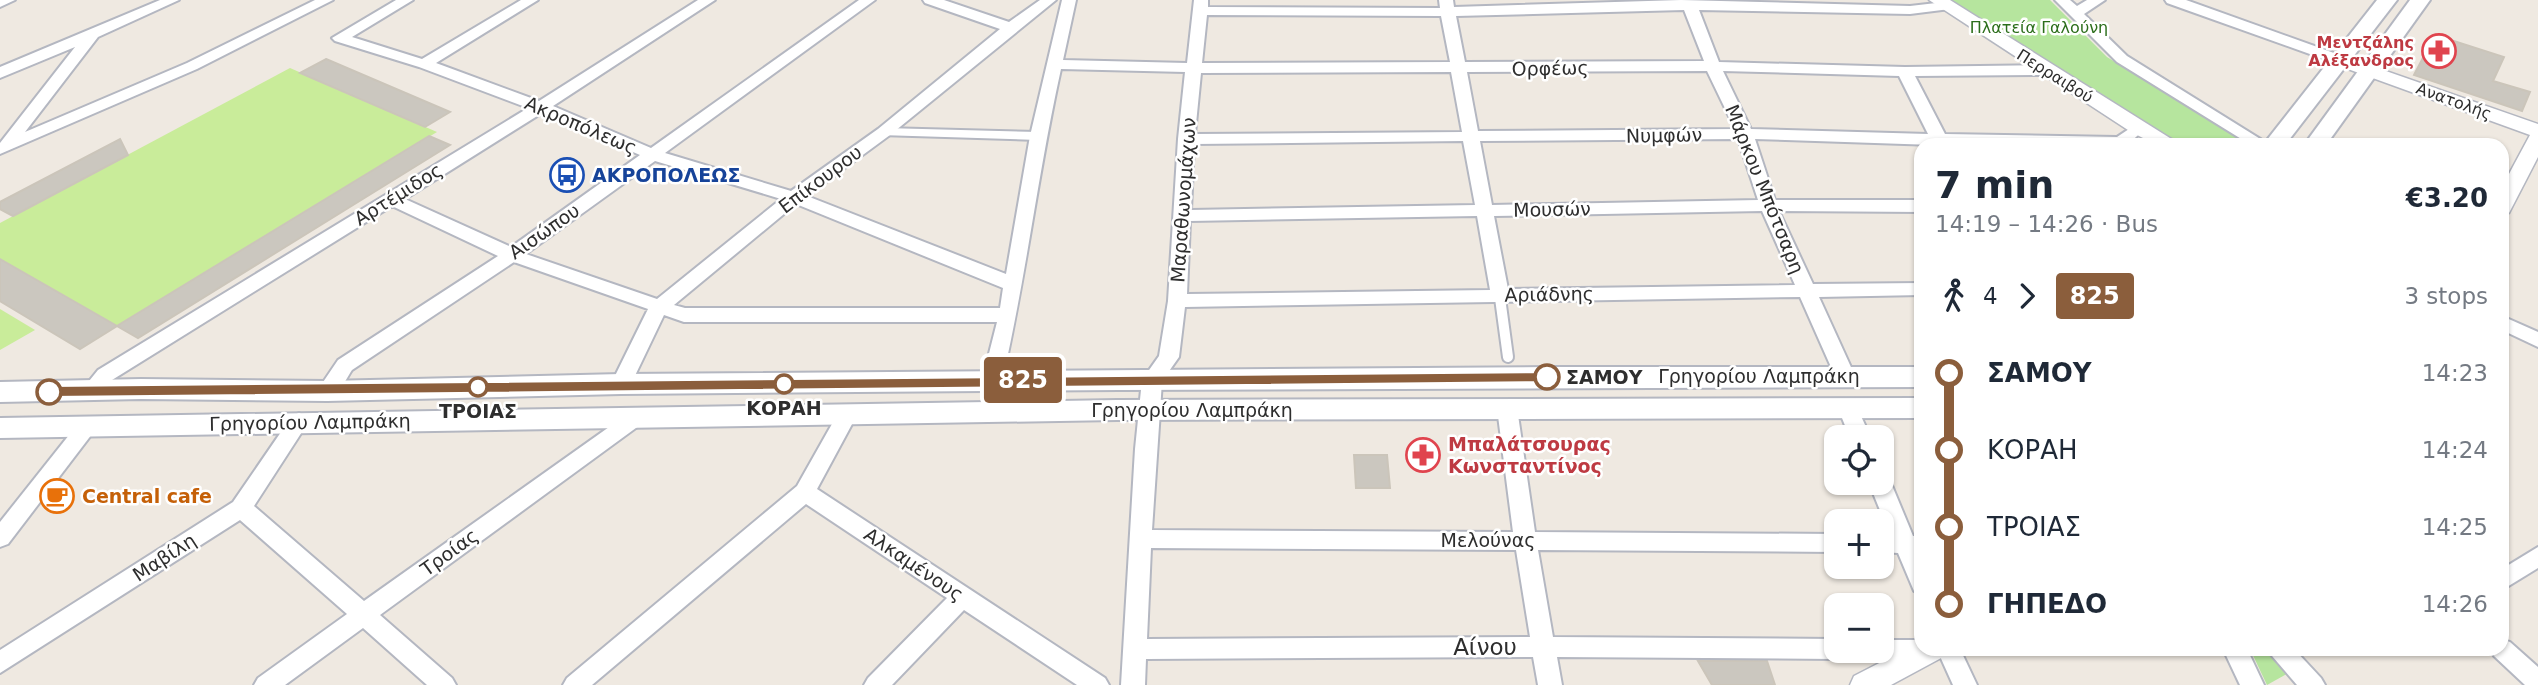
<!DOCTYPE html>
<meta charset="utf-8">
<style>
:root{--surface:#fff;--page:#f6f6f7;--text:#1f2937;--muted:#747a83}
body{margin:0;font-family:"DejaVu Sans",sans-serif;background:var(--page);color:var(--text);height:100vh;display:flex;flex-direction:column;font-size:26px;white-space:nowrap}
*{box-sizing:border-box;margin:0}
p{font-size:23px;color:var(--muted)}
.icon{flex:none;width:38px;height:38px;fill:none;stroke:currentColor;stroke-width:2;stroke-linecap:round;stroke-linejoin:round}
.map{position:relative;flex:1;overflow:hidden}
.side{position:absolute;left:1914px;top:138px;width:595px;height:518px;display:flex;flex-direction:column;background:var(--surface);border-radius:21px;box-shadow:0 2px 5px #0004}
.side>*{flex:none}
.badge{padding:0 14px;border-radius:5px;font-size:24px;line-height:46px}
.fabs{position:absolute;left:1824px;top:425px;display:grid;gap:14px}
.fabs a{display:grid;place-items:center;width:70px;height:70px;border-radius:14px;background:var(--surface);box-shadow:0 2px 5px #0004;font-size:35px}
.map>.badge{position:absolute;translate:-50% -50%;box-shadow:0 0 0 4px #fff}
.legs{display:flex;align-items:center;gap:10px;height:77px;padding:0 21px;font-size:23px}
.legs p{margin-inline-start:auto}
.overview{display:flex;align-items:center;justify-content:space-between;height:119px;padding:0 21px}
h1{font-size:38px;font-weight:800;line-height:52px}
ul{padding:0 21px;list-style:none}
li{display:flex;align-items:center;gap:24px;height:77px;font-size:26px}
li i{display:grid;place-items:center;width:10px;height:100%;margin:0 9px;background:currentColor}
li i::after{content:'';width:18px;height:18px;margin:-9px;border:5px solid;border-radius:50%;background:var(--surface)}
li p{margin-inline-start:auto}
li:first-child i{background:linear-gradient(#0000 50%,currentColor 0)}
li:last-child i{background:linear-gradient(currentColor 50%,#0000 0)}
.map>svg:first-child{display:block}
</style>
<div class="map">
<svg width="2538" height="685" viewBox="0 0 2538 685">
<rect width="100%" height="100%" fill="#efe9e1"/>
<g fill="#b6e59e">
<path d="M1949,0h101l57,57 142,87 -66,1 -84,-49z"/>
<path d="M2250,649h21l21,22 -25,14z"/>
</g>
<g fill="#c9ec9a">
<path d="M290,68l147,64 -320,194 -117,-67v-36z"/>
<path d="M0,309l35,21 -35,20z"/>
</g>
<g fill="#cbc7bf" stroke="#cbc5ba" stroke-width="2">
<path d="M2435,35l69,22 -11,24 37,11 -8,19 -108,-36z"/>
<path d="M326,59l124,53 -25,15 -125,-54z"/>
<path d="M429,136l21,9 -312,193 -21,-12z"/>
<path d="M120,139l8,16 -115,61 -13,-7v-7z"/>
<path d="M0,259l117,67 -37,23 -80,-48z"/>
<path d="M1354,455h33l3,33h-34z"/>
<path d="M1698,661h69l8,24h-63z"/>
</g>
<g fill="none" stroke-linecap="round" stroke-linejoin="round">
<g stroke="#b4b7c1" stroke-width="10">
<path id="service-far1" d="M1500,296l1,4"/>
</g>
<g stroke="#b4b7c1" stroke-width="14">
<path id="service" d="M1500,298l8,59"/>
</g>
<g stroke="#b4b7c1" stroke-width="4">
<path id="pedestrian" d="M884,128l154,4 6,4 -6,4 -158,-5 -2,-3z"/>
</g>
<g stroke="#b4b7c1" stroke-width="4">
<g id="minor">
<path d="M0,0h15l-15,7z"/>
<path d="M160,0h19l-81,37 -73,95 162,-69 128,-63h18l-136,69 -197,85v-11l75,-96 -75,31v-11z"/>
<path d="M396,0h17l-61,37 70,22 99,-59h17l-102,63 103,38 159,-101h17l-162,106 98,42 208,-148h16l-210,153 126,38 87,-62 122,-100 -75,-26 -2,-3h21l65,22 31,-22h16l-166,135 -83,61 199,78 24,-138 32,-136h14l-13,60 124,3 7,-63h14v7l232,1 -1,-8h14l1,7 227,-7 229,6 35,-4 5,1 2,3 -2,3 -40,5 -211,-4 20,52 186,5 140,-2 8,5 -8,5 -130,1 30,58 172,3 21,-14 8,5 -19,17h-193l-179,-6 20,61h147v12l-143,-1 34,73 109,-1v12l-103,2 36,79 -3,5h-14l-3,-5 -35,-79 -615,10 -6,50 -17,24 -10,149 361,2 -16,-124 3,-5 7,-2 7,2 3,5 18,124 301,2v18l-298,-2 15,87 283,2v12h11l-3,5 -8,3 -279,-2 5,28h-24l-5,-28 -387,2 -1,26h-24l14,-236 7,-69 17,-24 9,-55 10,-162 7,-67 -124,-3c-23,103 -35,209 -59,312l-3,5 -7,2 -7,-2 -3,-5 15,-59h-313l-20,-7 -33,69 -3,5 -7,2 -7,-2 -3,-5 37,-75 -134,-47 -162,108c-8,12 -15,31 -32,26l-3,-5 21,-31 160,-104 -106,-50 -280,174c-9,10 -14,20 -28,16l-3,-5 17,-21 430,-262 -109,-41 -84,-26 -3,-3zM1684,10l20,51 -239,1 -9,-46zM1207,15l234,1 9,46 -248,1zM1707,71l28,58 -257,2 -11,-59zM1723,71l176,5 29,58 -177,-5zM1451,72l11,60 -267,2 6,-61zM542,113l98,42 -129,92 -106,-48zM1738,139l20,61 -266,5 -12,-64zM1463,141l12,64 -284,5 3,-66zM655,161l126,38 -124,100 -131,-45zM796,204l207,84 -3,20h-315l-11,-3zM1762,211l33,74 -287,4 -14,-73zM1477,216l13,74 -303,4 3,-73zM1151,548l365,2 14,87 -383,2z"/>
<path d="M2055,0h15l7,6 10,-6h18l-21,14 43,42 143,89h-19l-134,-83z"/>
<path d="M2165,0h21l159,57 3,3 -8,5 -5,-2 -168,-60z"/>
<path d="M2502,316l36,16v15l-36,-17z"/>
<path d="M1848,401l7,2 16,35h-21l-12,-30 3,-5z"/>
<path d="M848,405l7,3 3,5 -41,76 288,189 4,7h-32l-113,-75 -72,75h-28l4,-7 79,-80 -141,-94 -214,181h-29l4,-7 230,-192 44,-78z"/>
<path d="M633,412l7,3 3,5 -3,5 -260,190 72,63 4,7h-29l-64,-57 -78,57h-31l4,-7 89,-64 -107,-94 -240,153v-23l233,-148 59,-86 7,-3 7,3 3,5 -55,85 110,95 262,-186z"/>
<path d="M88,417l7,3 3,5 -3,5 -87,114 -8,3v-25l81,-102z"/>
<path d="M1881,475l6,2 4,6 22,53h9v57l-8,-2 -16,-38 -17,-1v-18l9,1 -21,-52h12z"/>
<path d="M2538,547v21l-36,22v-21z"/>
<path d="M2502,639l8,3 28,25v18h-13l-31,-29 -4,-7h12z"/>
<path d="M1881,640h41v9h38l17,36h-24l-14,-31c-12,12 -51,9 -66,3l-3,-6h11z"/>
<path d="M2223,649h24l17,36h-24z"/>
<path d="M2266,649h28l27,29 4,7h-28z"/>
</g>
</g>
<g stroke="#b4b7c1" stroke-width="3">
<g id="tertiary">
<path d="M1929,0h21l231,145h-24l-26,-13z"/>
<path d="M2340,55l198,69v33l-29,56 -7,1v-27l28,-52 -196,-71 -3,-4 3,-4z"/>
<path d="M1922,641v8h25l-4,8 -52,28h-41l4,-9z"/>
</g>
</g>
<g stroke="#b4b7c1" stroke-width="4">
<g id="secondary">
<path d="M2377,0h20l-112,145h-22z"/>
<path d="M2410,0h20l-104,145h-22z"/>
<path d="M1550,367h372v20l-803,3 -498,4 -294,7 -186,-2 -141,3v-20l141,-3 186,2 294,-7z"/>
<path d="M1922,398v20l-805,2 -1117,18v-20l1117,-18z"/>
</g>
</g>
<use href="#service-far1" stroke="#fff" stroke-width="8"/>
<use href="#service" stroke="#fff" stroke-width="10"/>
<use href="#pedestrian" fill="#fff" fill-rule="evenodd"/>
<use href="#minor" fill="#fff" fill-rule="evenodd"/>
<use href="#tertiary" fill="#fff" fill-rule="evenodd"/>
<use href="#secondary" fill="#fff" fill-rule="evenodd"/>
</g>
<path fill="#8b5e3c" stroke="#fff" stroke-width="2" d="M1547,372l7,5 -7,5 -1498,15 -7,-5 7,-6z"/>
<defs>
<g id="pharmacy-ring" transform="scale(1.75)"><circle r="9.5" fill="#fff" stroke="#e0444e" stroke-width="1.5"/><path d="M-2-6h4v4h4v4h-4v4h-4v-4h-4v-4h4Z" fill="#e0444e"/></g>
<g id="bus-ring" transform="scale(1.75)"><circle r="9.5" fill="#fff" stroke="#1a4fb4" stroke-width="1.5"/><path d="M-5-6H5V4H4V6H2V4H-2V6H-4V4H-5ZM-3.5-4V0h7V-4ZM-3.5 1.2v1.5H-2V1.2ZM2 1.2v1.5H3.5V1.2Z" fill="#1a4fb4"/></g>
<g id="cafe-ring" transform="scale(1.75)"><circle r="9.5" fill="#fff" stroke="#e8710a" stroke-width="1.5"/><path d="M-5.5-4.5H6V0H3Q3 3.5 0 3.5H-2.5Q-5.5 3.5-5.5 0ZM3-3.2v2h1.7v-2ZM-6 4.5H4V6H-6Z" fill="#e8710a"/></g>
</defs>
<g fill-rule="evenodd">
<use href="#pharmacy-ring" x="2439" y="51"/>
<use href="#bus-ring" x="567" y="175"/>
<use href="#pharmacy-ring" x="1423" y="455"/>
<use href="#cafe-ring" x="57" y="496"/>
</g>
<g fill="#fff" stroke="#8b5e3c" stroke-width="3.5">
<circle cx="1547" cy="377" r="12"/>
<circle cx="784" cy="384" r="9"/>
<circle cx="478" cy="387" r="9"/>
<circle cx="49" cy="392" r="12"/>
</g>
<g text-anchor="middle" dominant-baseline="central" stroke-width="5" stroke-linejoin="round" paint-order="stroke">
<g font-size="16" fill="#2c6e1b" stroke="#fff">
<text x="2039" y="27">Πλατεία Γαλούνη</text>
</g>
<g font-size="16" font-weight="bold" fill="#be3a42" stroke="#fff" text-anchor="end">
<text x="2414" y="42">Μεντζάλης<tspan x="2414" dy="18">Αλέξανδρος</tspan></text>
</g>
<g font-size="16" fill="#2e2e2e" stroke="#fff">
<text transform="translate(2055 76) rotate(32)">Περραιβού</text>
<text transform="translate(2454 101) rotate(20)">Ανατολής</text>
</g>
<g font-size="19" fill="#2e2e2e" stroke="#fff">
<text transform="translate(1550 68) rotate(-1)">Ορφέως</text>
<text transform="translate(581 125) rotate(23)">Ακροπόλεως</text>
<text transform="translate(1664 135) rotate(-1)">Νυμφών</text>
<text transform="translate(820 179) rotate(-37)">Επίκουρου</text>
<text transform="translate(1765 189) rotate(68)">Μάρκου Μπότσαρη</text>
<text transform="translate(398 194) rotate(-32)">Αρτέμιδος</text>
<text transform="translate(1183 200) rotate(-86)">Μαραθωνομάχων</text>
<text transform="translate(1552 209) rotate(-1)">Μουσών</text>
<text transform="translate(544 231) rotate(-35)">Αισώπου</text>
<text transform="translate(1549 294) rotate(-1)">Αριάδνης</text>
<text x="1759" y="376">Γρηγορίου Λαμπράκη</text>
<text x="1192" y="410">Γρηγορίου Λαμπράκη</text>
<text transform="translate(310 422) rotate(-1)">Γρηγορίου Λαμπράκη</text>
<text x="1488" y="540">Μελούνας</text>
<text transform="translate(449 552) rotate(-36)">Τροίας</text>
<text transform="translate(164 557) rotate(-33)">Μαβίλη</text>
<text transform="translate(914 564) rotate(34)">Αλκαμένους</text>
</g>
<g font-size="19" font-weight="bold" fill="#164399" stroke="#fff" text-anchor="start">
<text x="592" y="175">ΑΚΡΟΠΟΛΕΩΣ</text>
</g>
<g font-size="19" font-weight="bold" fill="#2e2e2e" stroke="#fff">
<text x="1566" y="377" text-anchor="start">ΣΑΜΟΥ</text>
<text x="784" y="408">ΚΟΡΑΗ</text>
<text x="478" y="411">ΤΡΟΙΑΣ</text>
</g>
<g font-size="19" font-weight="bold" fill="#be3a42" stroke="#fff" text-anchor="start">
<text x="1448" y="444">Μπαλάτσουρας<tspan x="1448" dy="22">Κωνσταντίνος</tspan></text>
</g>
<g font-size="19" font-weight="bold" fill="#c56008" stroke="#fff" text-anchor="start">
<text x="82" y="496">Central cafe</text>
</g>
<g font-size="23" fill="#2e2e2e" stroke="#fff">
<text x="1485" y="647">Αίνου</text>
</g>
</g>
</svg>
<div class="fabs">
<a><svg class="icon" aria-label="locate" viewBox="0 0 24 24"><circle cx="12" cy="12" r="6"/><path d="M12 2v4M12 18v4M2 12h4M18 12h4"/></svg></a>
<a>+</a>
<a>−</a>
</div>
<b class="badge" style="left:1023px;top:380px;background:#8b5e3c;color:#fff">825</b>
<section class="side">
<div class="overview"><div><h1>7 min</h1><p>14:19 – 14:26 · Bus</p></div><b>€3.20</b></div>
<div class="legs"><svg class="icon" aria-label="walk" viewBox="0 0 24 24"><circle cx="13" cy="4" r="2"/><path d="M13 8l-2 6 4 7M11 14l-3 7M7 12l3-4h3l4 4"/></svg>4<svg class="icon" aria-label="forward" viewBox="0 0 24 24"><path d="M9 5l7 7-7 7"/></svg><b class="badge" style="background:#8b5e3c;color:#fff">825</b><p>3 stops</p></div>
<ul>
<li><i style="color:#8b5e3c"></i><b>ΣΑΜΟΥ</b><p>14:23</p></li>
<li><i style="color:#8b5e3c"></i><span>ΚΟΡΑΗ</span><p>14:24</p></li>
<li><i style="color:#8b5e3c"></i><span>ΤΡΟΙΑΣ</span><p>14:25</p></li>
<li><i style="color:#8b5e3c"></i><b>ΓΗΠΕΔΟ</b><p>14:26</p></li>
</ul>
</section>
</div>
